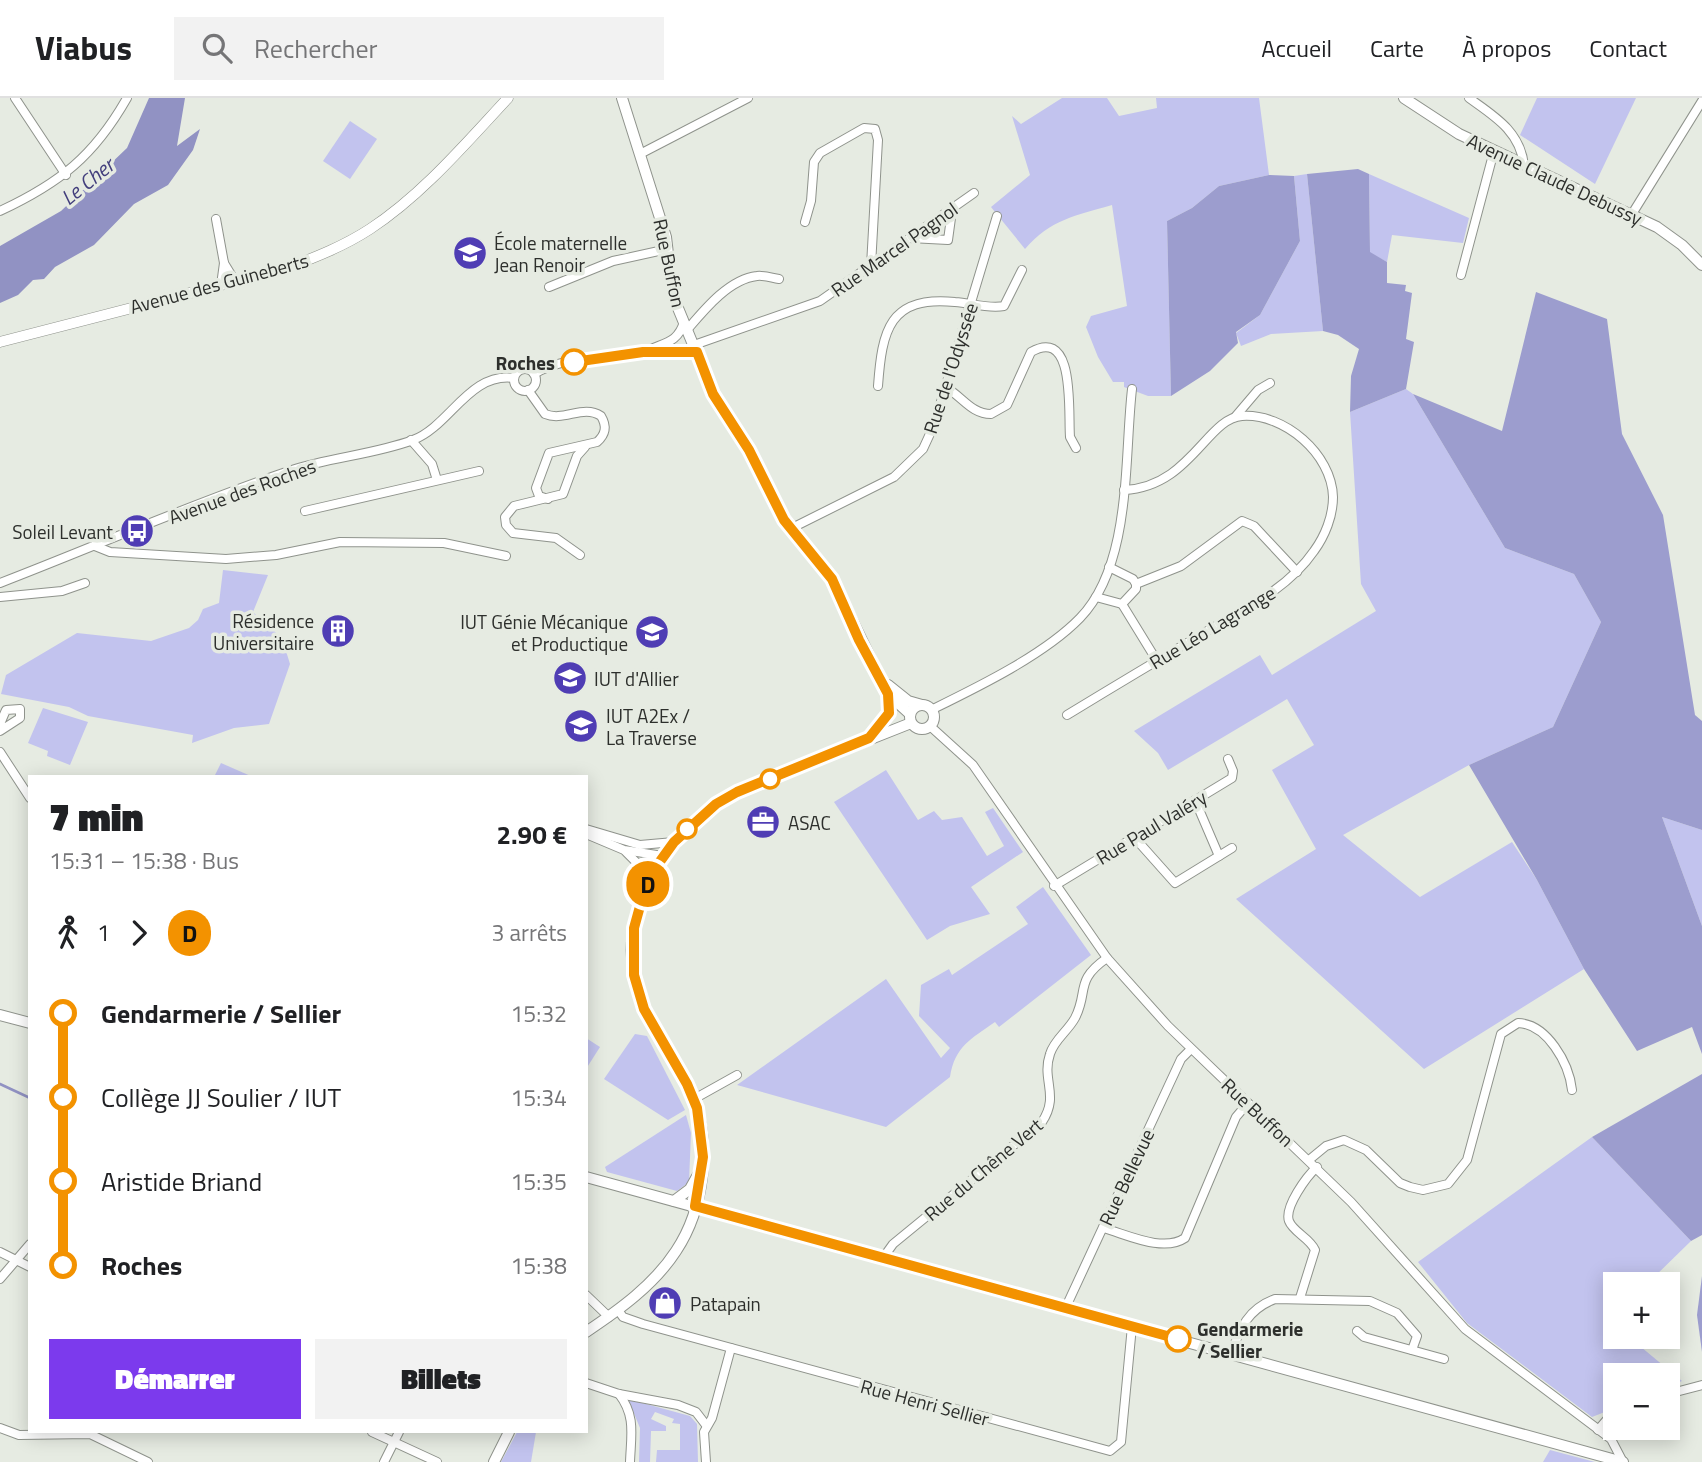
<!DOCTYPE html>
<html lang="fr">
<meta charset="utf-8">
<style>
:root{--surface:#fff;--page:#f2f2f2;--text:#202124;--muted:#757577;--line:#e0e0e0;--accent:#7c3aed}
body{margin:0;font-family:"Titillium Web",sans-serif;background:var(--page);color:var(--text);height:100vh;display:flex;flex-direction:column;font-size:26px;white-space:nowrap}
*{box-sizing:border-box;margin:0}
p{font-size:23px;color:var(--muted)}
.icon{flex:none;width:38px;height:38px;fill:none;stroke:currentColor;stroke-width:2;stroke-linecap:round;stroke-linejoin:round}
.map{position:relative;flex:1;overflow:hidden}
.side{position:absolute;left:28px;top:677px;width:560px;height:658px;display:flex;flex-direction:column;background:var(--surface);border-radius:0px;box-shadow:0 4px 18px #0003}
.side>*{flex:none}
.badge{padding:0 14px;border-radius:23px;font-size:24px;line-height:46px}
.tools{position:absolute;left:1603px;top:1174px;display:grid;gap:14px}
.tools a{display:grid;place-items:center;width:77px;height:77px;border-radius:0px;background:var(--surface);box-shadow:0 4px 18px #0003;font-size:35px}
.map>.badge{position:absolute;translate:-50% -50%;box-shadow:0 0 0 4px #fff}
.legs{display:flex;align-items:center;gap:10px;height:77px;padding:0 21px;font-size:23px}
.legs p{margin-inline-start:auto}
.summary{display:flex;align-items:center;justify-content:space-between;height:119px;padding:0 21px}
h1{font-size:38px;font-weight:800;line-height:52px}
.action{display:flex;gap:14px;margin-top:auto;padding:14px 21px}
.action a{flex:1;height:80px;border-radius:0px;background:var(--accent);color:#fff;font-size:28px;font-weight:800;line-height:80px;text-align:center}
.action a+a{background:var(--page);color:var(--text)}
ul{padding:0 21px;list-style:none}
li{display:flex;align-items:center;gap:24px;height:84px;font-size:26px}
li i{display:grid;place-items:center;width:10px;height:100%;margin:0 9px;background:currentColor}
li i::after{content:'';width:18px;height:18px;margin:-9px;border:5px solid;border-radius:50%;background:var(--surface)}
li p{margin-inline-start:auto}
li:first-child i{background:linear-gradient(#0000 50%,currentColor 0)}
li:last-child i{background:linear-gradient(currentColor 50%,#0000 0)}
header{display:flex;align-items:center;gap:42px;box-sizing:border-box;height:98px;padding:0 35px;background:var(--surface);border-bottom:2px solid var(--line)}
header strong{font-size:33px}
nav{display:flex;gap:38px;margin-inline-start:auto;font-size:24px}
.search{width:490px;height:63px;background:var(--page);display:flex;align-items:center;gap:18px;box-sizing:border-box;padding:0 24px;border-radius:0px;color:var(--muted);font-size:26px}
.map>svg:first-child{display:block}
</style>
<header>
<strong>Viabus</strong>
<div class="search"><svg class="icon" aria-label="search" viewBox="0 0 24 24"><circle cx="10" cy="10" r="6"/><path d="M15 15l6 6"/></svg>Rechercher</div>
<nav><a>Accueil</a><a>Carte</a><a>À propos</a><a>Contact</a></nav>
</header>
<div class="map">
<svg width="1702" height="1364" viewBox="0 0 1702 1364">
<rect width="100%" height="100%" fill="#e6ebe2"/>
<g fill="#c2c3ee">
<path d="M1062,0h45l12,18 38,-8 -1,-10h103l10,77 -50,11 -27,22 -25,13 4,175h-23l-24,-9v-5h-11l-15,-25 -12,-30 5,-11 36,-10 -15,-101c-37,11 -61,14 -87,44l-34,-42 39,-32 -18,-59 9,8z"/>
<path d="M1537,0h99l-41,86 -75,-49z"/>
<path d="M350,23l27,18 -27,40 -27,-18z"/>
<path d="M1307,76l16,157 -52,3 -30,12 -5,-13 24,-18 40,-74 -6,-65z"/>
<path d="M1369,76l100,44 -6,25 -71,-8 -5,27 -17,-9z"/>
<path d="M1406,291l7,5 92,154 69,26 27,48 -48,105 -84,38 -126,70 77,62 92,-55 25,38 47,89 -160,100 -188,-170 80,-50 -44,-79 42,-25 -27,-46 -119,71 -10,-17 -24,-22 126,-76 12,20 104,-64 -15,-27 -11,-172z"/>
<path d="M223,472l45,5 -15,37 29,26 8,26 -21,60 -35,4 -42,15 1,-8 -105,-19 -19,-9 -68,-13 5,-19 71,-42 74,8 38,-13 9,-8 5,-11 16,-6z"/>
<path d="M43,610l45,14 -18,43 -23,-9 1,-5 -20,-8z"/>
<path d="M221,665l32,14h-39z"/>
<path d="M886,672l32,50 16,-9 8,9 20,-3 25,39 17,-10 -19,-34 8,-4 30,44 -52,35 19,27 -40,12 -23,14 -93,-138z"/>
<path d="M1662,719l40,13v96z"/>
<path d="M1043,789l48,68 -92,72 -4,-5c-24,17 -40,24 -45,55l-64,50 -149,-42 149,-106 55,79 9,-10 -31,-32 2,-31 28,-16 3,6 76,-51 -12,-17z"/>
<path d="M635,936l12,2 38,74 -17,10 -64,-41z"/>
<path d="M586,940l14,9 -14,22z"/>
<path d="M686,1017l5,18 -2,49 -12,9 -70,-19 -2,-5z"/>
<path d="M1592,1039l99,104 -44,43h-32v33l-4,5 4,4v11h14l53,44 -14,6v-11h-53v32l-23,9 -125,-94 -49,-61z"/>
<path d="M628,1301l62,17 7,8 1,38h-42l1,-12h23v-26l-8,-1 2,-4 -19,-7 -4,7 15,7v5h-15l-1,31h-11l1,-34z"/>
<path d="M517,1334h19l-5,30h-30z"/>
<path d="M1550,1352l45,12h-52z"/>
</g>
<g fill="#9c9dce">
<path d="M1358,71l11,5 1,78 17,10v21l19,2 -1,6 7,2 -6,46 8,3 -8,47 -56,23 1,-36 8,-27 -21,-14 -15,-4 -16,-157z"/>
<path d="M1269,77l25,1 6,65 -40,74 -24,17 2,11 -28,28 -39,25 -4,-175 25,-13 27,-22z"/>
<path d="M1536,194l71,27 15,115 41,81 32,200 7,6v109l-40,-13 40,109v128l-10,-27 -55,24 -53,-82 -47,-89 -68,-115 84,-38 48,-105 -27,-48 -69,-26 -92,-154 89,37z"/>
<path d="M1702,976v161l-11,6 -99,-104z"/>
<path d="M1702,1178v76l-5,-37z"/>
</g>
<path fill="#9192c3" d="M149,0h36l-8,48 23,-17 -7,21 -25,35 -34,19 -40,41 -39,22 -11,12 -11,1 -15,15 -18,8v-57l61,-35 66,-63z"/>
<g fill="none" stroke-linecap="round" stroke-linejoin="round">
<path stroke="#9192c3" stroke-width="2.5" d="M0,986l30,14"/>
<g stroke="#8f938c" stroke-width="10">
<g id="minor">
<path d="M15,0l51,77"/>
<path d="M1469,0c25,18 51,33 55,67"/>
<path d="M640,56l108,-56"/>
<path d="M0,113c60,-28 94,-55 127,-113"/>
<path d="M1632,116l70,-113"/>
<path d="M216,121l8,44 11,18"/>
<path d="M805,124l6,-21 3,-39 6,-9 44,-25 11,1 3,11 -7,126"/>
<path d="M910,140l38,2 3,-22 -4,-6"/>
<path d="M1461,177l33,-124"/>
<path d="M221,187l3,-22"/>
<path d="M549,189l64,-26 55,-12"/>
<path d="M687,232c17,-20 42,-51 70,-54 7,-1 15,2 22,3"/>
<path d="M694,247l126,-44 154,-108"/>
<path d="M649,252c17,-8 29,-8 35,-28"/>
<circle cx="525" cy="282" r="11"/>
<path d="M534,276c35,-22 121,-22 163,-22"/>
<path d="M878,288c4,-55 11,-91 77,-84 16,1 33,7 49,4l18,-36"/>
<path d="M945,289c17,9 26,27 46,27l16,-9 24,-53c45,-26 37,60 39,85l6,11"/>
<path d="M528,292l17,24c19,8 38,-10 56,2 6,10 5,18 -4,26l-48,11 -13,35 3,8 9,3"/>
<path d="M1235,319l23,-27 12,-7"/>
<path d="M411,342l21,24 5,16"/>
<path d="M305,413l174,-40"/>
<path d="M790,431l104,-52 29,-28 11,-24 63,-209"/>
<path d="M95,448l15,6 116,7 50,-4 64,-13 104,1 62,13"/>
<path d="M580,457l-24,-17 -43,-5 -7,-8 -1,-8 9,-11 49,-12 14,-38 8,-9"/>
<path d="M1109,469l24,12 3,5"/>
<path d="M0,485c96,-37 191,-79 289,-112 40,-14 84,-16 124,-31 37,-14 56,-68 101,-62"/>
<path d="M0,499l62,-6 23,-8"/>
<path d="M1096,499l26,7 14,-15v-5l45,-18 61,-45 12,5 43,46"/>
<path d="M1122,506l35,57"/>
<path d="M931,612c47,-23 113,-55 149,-92 52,-54 44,-159 52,-229"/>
<path d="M1067,617c46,-28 91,-55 137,-82 39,-23 84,-44 110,-82 11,-15 19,-35 19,-54 -1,-43 -49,-84 -91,-81 -35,2 -52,71 -118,74"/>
<path d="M0,626l6,-14 14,-1v9l-20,13"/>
<path d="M930,628l43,39 134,193 61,68 183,176 114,127 146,110 12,23"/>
<path d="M0,654l30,46"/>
<path d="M1195,702l24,56"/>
<path d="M586,731l54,16 34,-3"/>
<path d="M586,736l38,16 39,6"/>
<path d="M1134,739l41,46 57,-35"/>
<path d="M626,754l12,12 10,19"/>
<path d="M1054,788l178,-108 1,-7 -5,-12"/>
<path d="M694,1001l43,-24"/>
<path d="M1309,1062l17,-14 18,-6 22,10 34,33 10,4 13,3 25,-6 19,-24 34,-126 17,-11c29,1 51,40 54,67"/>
<path d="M1103,1130c23,6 60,25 82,10l51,-121 12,-14"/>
<path d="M0,1154l30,15"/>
<path d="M883,1160l10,-14 149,-122c18,-27 -1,-42 8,-68 4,-14 18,-23 25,-36 14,-27 -1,-37 32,-60"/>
<path d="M0,1181l30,-35"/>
<path d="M586,1197l23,22"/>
<path d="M1300,1200l15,-48c-5,-12 -22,-18 -26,-29 -5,-14 18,-45 28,-54"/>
<path d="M1065,1211l116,-250 10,-10"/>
<path d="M618,1212l5,7 20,7 467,127 11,-9 11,-116"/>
<path d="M1357,1233l7,6 80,22"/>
<path d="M1231,1256c9,-26 17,-45 44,-55l95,2 27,12 20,23 -5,14"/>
<path d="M586,1285l33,11 59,11 18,7 10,13"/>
<path d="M619,1296c17,22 12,41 11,68"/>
<path d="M1668,1296l34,-9"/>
<path d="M0,1330l19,7 71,-1 58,28"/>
<path d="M1598,1332l17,-20"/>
<path d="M372,1334l65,30"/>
<path d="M384,1364l15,-30"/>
<path d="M706,1364l-2,-30 8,-14 19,-70"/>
</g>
</g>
<g stroke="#8f938c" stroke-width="11">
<path id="tertiary" d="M0,244l287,-74c29,-11 57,-22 83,-39 52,-34 96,-86 138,-131"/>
</g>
<g stroke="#8f938c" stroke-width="12">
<g id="secondary">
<path d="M622,0l44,139 7,59 40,97 36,57 35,70 48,59 56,115 22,20"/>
<path d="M1404,0l55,36 198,93 25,18 20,20"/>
<path d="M888,587l20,16 14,4"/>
<circle cx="922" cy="619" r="12"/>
<path d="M872,637l17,-22 -1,-19"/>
<path d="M0,917l30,8"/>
<path d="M586,1079l1037,285"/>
<path d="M674,1103l16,-12 9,-16"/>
<path d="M586,1234c33,-22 68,-47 90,-81 28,-42 36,-107 17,-153 -14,-36 -42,-67 -54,-104 -28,-82 29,-163 98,-202l174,-69"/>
<path d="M494,1364l15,-30"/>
</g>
</g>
<use href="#minor" stroke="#fff" stroke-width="8"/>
<use href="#tertiary" stroke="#fff" stroke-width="10"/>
<use href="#secondary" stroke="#fff" stroke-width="10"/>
</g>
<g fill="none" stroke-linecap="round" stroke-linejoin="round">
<g stroke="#fff" stroke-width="16">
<path id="line-1" d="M574,264l69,-10h54l16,42 36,56 35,70 48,59 27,61 29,54 1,19 -20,25 -132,54 -21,12 -42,38 -18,25 -14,32 -8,29v47l10,34 43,75 10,24 6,49 -8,49 483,133"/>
</g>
<use href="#line-1" stroke="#f39200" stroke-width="10"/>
</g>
<defs>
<g id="school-disc" transform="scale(1.75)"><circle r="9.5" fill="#4f3db4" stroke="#e6ebe2"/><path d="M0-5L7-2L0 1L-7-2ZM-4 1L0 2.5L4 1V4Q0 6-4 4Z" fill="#fff"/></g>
<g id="bus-disc" transform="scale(1.75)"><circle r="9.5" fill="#4f3db4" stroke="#e6ebe2"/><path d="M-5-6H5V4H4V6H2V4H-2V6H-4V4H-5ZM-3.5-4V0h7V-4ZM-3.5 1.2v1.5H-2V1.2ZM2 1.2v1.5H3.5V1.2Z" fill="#fff"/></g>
<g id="building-disc" transform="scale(1.75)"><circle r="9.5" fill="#4f3db4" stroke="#e6ebe2"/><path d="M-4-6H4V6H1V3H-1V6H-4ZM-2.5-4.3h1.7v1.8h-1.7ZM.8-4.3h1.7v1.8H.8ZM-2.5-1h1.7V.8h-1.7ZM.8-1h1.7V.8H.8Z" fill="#fff"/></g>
<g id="university-disc" transform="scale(1.75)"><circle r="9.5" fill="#4f3db4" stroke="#e6ebe2"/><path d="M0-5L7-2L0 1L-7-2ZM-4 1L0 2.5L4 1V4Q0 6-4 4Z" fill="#fff"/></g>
<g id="office-disc" transform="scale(1.75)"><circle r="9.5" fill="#4f3db4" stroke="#e6ebe2"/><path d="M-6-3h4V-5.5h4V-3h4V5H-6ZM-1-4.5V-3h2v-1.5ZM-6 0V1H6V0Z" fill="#fff"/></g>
<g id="shop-disc" transform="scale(1.75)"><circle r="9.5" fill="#4f3db4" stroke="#e6ebe2"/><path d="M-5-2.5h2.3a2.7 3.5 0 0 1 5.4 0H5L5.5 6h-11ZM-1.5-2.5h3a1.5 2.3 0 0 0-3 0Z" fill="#fff"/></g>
</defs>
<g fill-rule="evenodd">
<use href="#school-disc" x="470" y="155"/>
<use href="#bus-disc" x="137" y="433"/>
<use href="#building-disc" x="338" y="533"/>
<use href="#university-disc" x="652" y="534"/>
<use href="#university-disc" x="570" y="580"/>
<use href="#university-disc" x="581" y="628"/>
<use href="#office-disc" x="763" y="724"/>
<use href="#shop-disc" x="665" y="1205"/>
</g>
<g fill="#fff" stroke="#f39200" stroke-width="3.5">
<circle cx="574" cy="264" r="12"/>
<circle cx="770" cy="681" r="9"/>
<circle cx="687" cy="731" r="9"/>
<circle cx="1178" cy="1241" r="12"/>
</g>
<g text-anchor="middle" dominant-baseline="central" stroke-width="7" stroke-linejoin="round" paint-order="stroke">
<g font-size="19" fill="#2d2f2c" stroke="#e6ebe2">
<text transform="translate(1555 81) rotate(25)">Avenue Claude Debussy</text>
<text transform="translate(894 151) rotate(-35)">Rue Marcel Pagnol</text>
<text transform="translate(670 165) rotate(78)">Rue Buffon</text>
<text transform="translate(219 185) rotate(-15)">Avenue des Guineberts</text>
<text transform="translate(950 270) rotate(-72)">Rue de l'Odyssée</text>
<text transform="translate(242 393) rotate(-20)">Avenue des Roches</text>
<text transform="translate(1212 529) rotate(-31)">Rue Léo Lagrange</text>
<text transform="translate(1151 729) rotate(-31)">Rue Paul Valéry</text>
<text transform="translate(1258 1014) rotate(43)">Rue Buffon</text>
<text transform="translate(983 1071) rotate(-40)">Rue du Chêne Vert</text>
<text transform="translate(1126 1079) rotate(-65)">Rue Bellevue</text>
<text transform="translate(925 1304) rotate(15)">Rue Henri Sellier</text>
</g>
<g font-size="19" fill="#2d2f2c" stroke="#e6ebe2" text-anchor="start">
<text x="494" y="144">École maternelle<tspan x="494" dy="22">Jean Renoir</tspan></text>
<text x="113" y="433" text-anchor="end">Soleil Levant</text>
<text x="314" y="522" text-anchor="end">Résidence<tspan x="314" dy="22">Universitaire</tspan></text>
<text x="628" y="523" text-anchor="end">IUT Génie Mécanique<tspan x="628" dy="22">et Productique</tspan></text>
<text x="594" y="580">IUT d'Allier</text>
<text x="606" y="617">IUT A2Ex /<tspan x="606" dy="22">La Traverse</tspan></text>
<text x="788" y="724">ASAC</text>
<text x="690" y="1205">Patapain</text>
</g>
<g font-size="19" font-weight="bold" fill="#2d2f2c" stroke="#e6ebe2" text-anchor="end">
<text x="555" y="264">Roches</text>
<text x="1197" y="1230" text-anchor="start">Gendarmerie<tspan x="1197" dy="22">/ Sellier</tspan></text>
</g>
<g font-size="21" font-style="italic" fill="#423e7c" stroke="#e6ebe2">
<text transform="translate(87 83) rotate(-39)">Le Cher</text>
</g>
</g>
</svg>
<div class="tools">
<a>+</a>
<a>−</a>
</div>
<b class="badge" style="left:648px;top:786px;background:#f39200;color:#111">D</b>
<section class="side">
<div class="summary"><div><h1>7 min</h1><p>15:31 – 15:38 · Bus</p></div><b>2.90 €</b></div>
<div class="legs"><svg class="icon" aria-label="walk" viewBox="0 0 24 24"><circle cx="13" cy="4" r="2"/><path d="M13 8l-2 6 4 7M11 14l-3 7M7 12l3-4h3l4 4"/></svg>1<svg class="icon" aria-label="forward" viewBox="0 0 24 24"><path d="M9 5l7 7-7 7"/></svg><b class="badge" style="background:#f39200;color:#111">D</b><p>3 arrêts</p></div>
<ul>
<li><i style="color:#f39200"></i><b>Gendarmerie / Sellier</b><p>15:32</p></li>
<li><i style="color:#f39200"></i><span>Collège JJ Soulier / IUT</span><p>15:34</p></li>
<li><i style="color:#f39200"></i><span>Aristide Briand</span><p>15:35</p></li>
<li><i style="color:#f39200"></i><b>Roches</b><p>15:38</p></li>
</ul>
<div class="action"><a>Démarrer</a><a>Billets</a></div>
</section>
</div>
